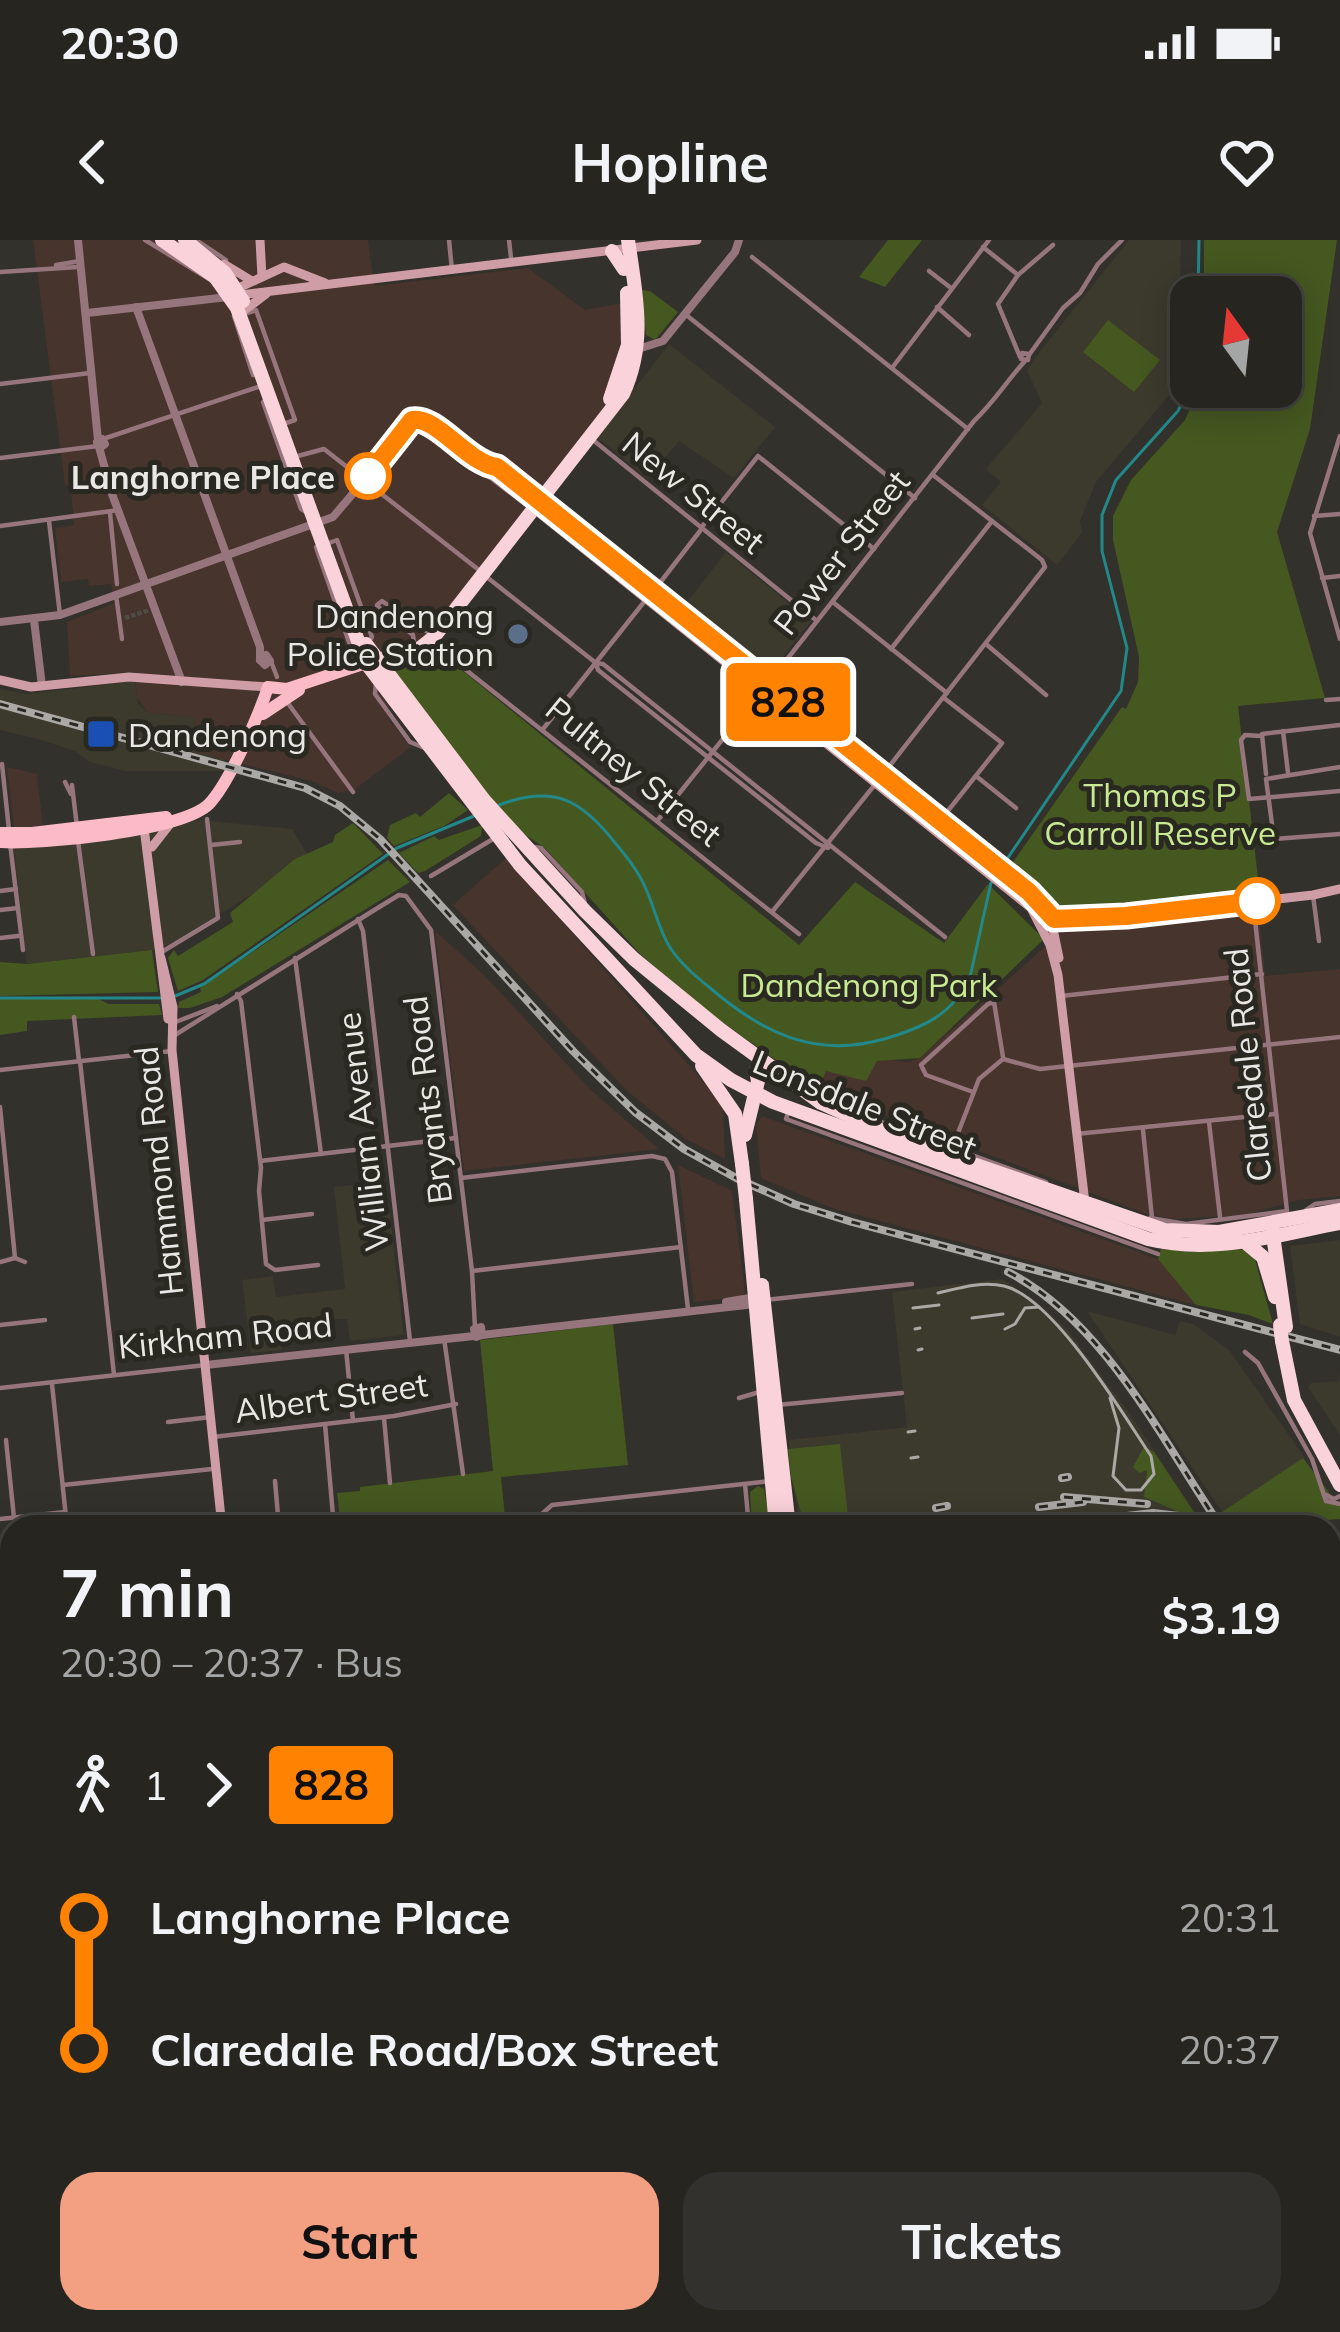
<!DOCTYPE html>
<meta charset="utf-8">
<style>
:root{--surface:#262520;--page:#32312d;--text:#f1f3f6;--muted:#a4a5a5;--line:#42423e;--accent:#f39f82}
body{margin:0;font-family:Mulish,sans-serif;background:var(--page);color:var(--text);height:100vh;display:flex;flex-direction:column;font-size:45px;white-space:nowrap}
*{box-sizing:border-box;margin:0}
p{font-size:39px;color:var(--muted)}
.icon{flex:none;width:66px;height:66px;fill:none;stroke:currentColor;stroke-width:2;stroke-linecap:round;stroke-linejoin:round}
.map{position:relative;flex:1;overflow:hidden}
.side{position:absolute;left:0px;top:1275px;width:1341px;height:819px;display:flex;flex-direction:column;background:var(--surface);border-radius:36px 36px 0 0;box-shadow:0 6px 30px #0003,0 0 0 3px var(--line)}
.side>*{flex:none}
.badge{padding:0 24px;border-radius:9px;font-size:42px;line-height:78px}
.needle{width:78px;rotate:345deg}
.tools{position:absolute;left:1170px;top:36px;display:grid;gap:24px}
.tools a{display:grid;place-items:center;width:132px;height:132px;border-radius:24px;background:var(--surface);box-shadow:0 6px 30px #0003,0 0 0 3px var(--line);font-size:60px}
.map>.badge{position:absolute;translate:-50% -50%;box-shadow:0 0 0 6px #fff}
.legs{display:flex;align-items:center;gap:18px;height:132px;padding:0 60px;font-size:39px}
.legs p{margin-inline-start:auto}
.summary{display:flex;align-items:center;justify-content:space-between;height:204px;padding:0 60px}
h1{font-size:66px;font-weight:700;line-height:90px}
.action{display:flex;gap:24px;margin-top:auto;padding:24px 60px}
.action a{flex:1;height:138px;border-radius:36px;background:var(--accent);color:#111;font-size:48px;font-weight:700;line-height:138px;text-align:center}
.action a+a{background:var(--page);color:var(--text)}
ul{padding:0 60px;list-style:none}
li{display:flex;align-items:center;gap:42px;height:132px;font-size:45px}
li i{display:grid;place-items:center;width:18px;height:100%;margin:0 15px;background:currentColor}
li i::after{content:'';width:30px;height:30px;margin:-15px;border:9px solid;border-radius:50%;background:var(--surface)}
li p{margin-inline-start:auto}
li:first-child i{background:linear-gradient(#0000 50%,currentColor 0)}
li:last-child i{background:linear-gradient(currentColor 50%,#0000 0)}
.status{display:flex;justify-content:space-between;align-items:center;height:84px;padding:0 60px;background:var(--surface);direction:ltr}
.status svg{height:33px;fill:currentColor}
header{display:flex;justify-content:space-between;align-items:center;height:156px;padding:0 60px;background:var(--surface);font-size:54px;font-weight:700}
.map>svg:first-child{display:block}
</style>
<div class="status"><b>20:30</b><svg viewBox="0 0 49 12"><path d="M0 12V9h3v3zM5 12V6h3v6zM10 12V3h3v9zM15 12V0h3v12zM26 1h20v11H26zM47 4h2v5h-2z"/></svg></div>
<header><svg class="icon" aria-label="back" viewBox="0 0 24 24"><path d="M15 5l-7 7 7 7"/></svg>Hopline<svg class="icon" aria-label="heart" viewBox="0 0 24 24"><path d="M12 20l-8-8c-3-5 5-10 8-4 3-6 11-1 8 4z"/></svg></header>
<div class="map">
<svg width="1340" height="2092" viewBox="0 0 1340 2092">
<rect width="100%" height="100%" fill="#33312b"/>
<g fill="#47342c">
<path d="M33,0h335l6,46 154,-18 57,42 37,-7 23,14 -1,35 -11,38 -202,255 -40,27 -3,46 23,29 -56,42 -17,4 -26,-12 -114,-28 -5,-36 -45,-4 -11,-15 -2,-26 -65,4 -3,-54 47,-19 -3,-19 -22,2 -1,-7 -27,3 -6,-54 19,-3 -1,-15 -3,-24 -5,-1z"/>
<path d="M7,527l30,7 6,52 -29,2z"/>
<path d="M506,618l217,246 2,55 -39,-20 -60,-49 -173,-185z"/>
<path d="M1258,666l7,70 75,-7v227l-41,4 -55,15 -68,4 -30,-5 -328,-124 8,-19 46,-7 12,-5 24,3 12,-4 147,-131z"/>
<path d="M435,691l49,44 106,114 69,60 -195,22z"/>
<path d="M762,876l401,145 33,44 -361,-96 -74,-31 -5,-54z"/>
<path d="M678,925l54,26 13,101 -4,5 -47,5z"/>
</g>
<g fill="#3c392d">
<path d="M1129,0h52l-2,122 -8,31 -75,89 -16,39 2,12 -25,32 -75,-60 19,-23 -15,-13 56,-66 -15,-32 7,-12z"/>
<path d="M669,104l106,83 -41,51 -55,-37 -31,38 -51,-42z"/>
<path d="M726,312l85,69 -43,55 -86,-67z"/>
<path d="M135,441l3,23 10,9 45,4 5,35 26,7 -3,12h-96l-35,-9 -15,-11 -33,-11 -42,-10v-41l27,5z"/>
<path d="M200,580l92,9 15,25 -38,30 -99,60 -18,6 -125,14 -13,-115 117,-14z"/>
<path d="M386,941l18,154 -54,6 -3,-22h-9l-58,10 2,21 -31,3 -9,-73 31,-4 3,21 69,-8 -11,-102z"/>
<path d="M1340,1000v97l-40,-13 -10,-78z"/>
<path d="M1002,1039l30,19 34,30 63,85 72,108 -1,6h-401l-10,-87 118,-13 -15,-135z"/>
<path d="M1087,1071l88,24 5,-14 13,3 36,26 76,108 -82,55z"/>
<path d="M1340,1130v65l-32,-48 3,-4 28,-2z"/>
<path d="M12,1501v581h1317v-576l11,18v564l-37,4h-1303v-588z"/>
</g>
<g fill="#455820">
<path d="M888,0h34l-37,47 -26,-10z"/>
<path d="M1204,0h133l-27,189 -33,103 48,166 -87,8 22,189 -196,21 -56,-47 114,-162 4,2 12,-27 1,-25 -26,-117v-24l18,-36 54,-60 15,-33h81v-90h-77z"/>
<path d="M642,50l8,1 28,21 -23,28 -9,-5z"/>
<path d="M1108,80l52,40 -26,32 -51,-40z"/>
<path d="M431,405l368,300 56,-63 89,61 44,-59 56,55 -124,119 -43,3 -11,20 -40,-10 -8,19 -111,-79 -66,-56 -96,-107 -30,-20 -124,-156z"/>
<path d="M449,553l19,17 -24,16 -50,20 -7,-8 3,-13 26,-12 4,4z"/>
<path d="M353,583l30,31 -180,126 -25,11 -10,-33 6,-8 4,6 55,-34 -3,-9 65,-54 38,-17 2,-7z"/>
<path d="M482,585l-1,11 -56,35 -7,2 -19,-20 35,-17 5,4z"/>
<path d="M388,620l22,22 -188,115 -32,11h-12l1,-6 22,-10 -1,-4z"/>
<path d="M152,710l6,42 -158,4v-34l27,2z"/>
<path d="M96,758l13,6h50l3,11 -135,6v10l-27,4v-36z"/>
<path d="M1161,1009l31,3 60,-3 21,75 -24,-9 -53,-10 -38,-46z"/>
<path d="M613,1084l15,141 -127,12 5,50h-165l-4,-34 23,-2v-4l133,-16 -13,-131z"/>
<path d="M840,1204l9,81 -44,2 -14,-50 -3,-28z"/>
<path d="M1144,1207l10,5 45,68 -1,7h-63l1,-5 36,-4 5,-7 -33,-14 3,-27 -8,3 -6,-6z"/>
<path d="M1303,1218l37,49v12l-25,2v6h-83l-10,-15z"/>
<path d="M758,1246l6,3 7,38h-19l-2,-35z"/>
<path d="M12,1706v91l-12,2v-91z"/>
</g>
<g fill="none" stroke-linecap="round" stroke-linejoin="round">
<g stroke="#22888a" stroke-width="3">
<path d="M1198,57l1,-57"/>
<path d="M499,565c55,-21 83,-5 117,39 12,14 23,28 30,45 9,20 13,42 25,60 10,15 24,27 38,38 52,45 105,72 175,52 38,-11 69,-24 86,-62l21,-94"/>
<path d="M1003,625l118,-174 6,-43 -25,-97v-36l14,-35 62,-69 13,-26"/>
<path d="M175,756l29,-12 193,-136 77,-32"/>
<path d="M0,758h160"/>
</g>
<path stroke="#4e4c47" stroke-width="4.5" stroke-dasharray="4.5 2" stroke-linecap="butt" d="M125,378l24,-8"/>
<g stroke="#96767c" stroke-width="4.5">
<path d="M145,0l69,42"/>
<path d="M196,0l30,20"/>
<path d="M449,0l3,30"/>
<path d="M509,0l2,18"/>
<path d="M983,7l35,28 -20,29 22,53"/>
<path d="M752,17l216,172"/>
<path d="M56,25l24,-4"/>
<path d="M929,31l22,17"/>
<path d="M0,32l78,-5"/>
<path d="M1018,35l35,-30"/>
<path d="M937,67l32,28"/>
<path d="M248,73l8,-3 39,110 -9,3"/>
<path d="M685,74l230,184"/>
<path d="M234,76l19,59 3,-1"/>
<path d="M1022,113l7,1 -1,6 -7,-1z"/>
<path d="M1029,115l34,-47 17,-15 18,-29 24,-24"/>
<path d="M892,128l97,-128"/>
<path d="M0,144l90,-11"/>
<path d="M269,158l-6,4 38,107 5,3"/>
<path d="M1340,196l-30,97 30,106"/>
<path d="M103,199l158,-53"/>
<path d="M593,200l224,181"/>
<path d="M294,217l30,-8 155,121"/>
<path d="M0,218l98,-12"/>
<path d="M110,273l7,71"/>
<path d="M1314,276l26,-2"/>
<path d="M49,281l11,94"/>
<path d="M0,286l119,-16"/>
<path d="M701,288l57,-72 116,93"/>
<path d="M329,303l8,-3 35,97 -5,6"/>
<path d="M321,305l-5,2 34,98 4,1"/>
<path d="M488,338l108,85 7,1 342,273"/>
<path d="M1322,338l18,-2"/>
<path d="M652,353l48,-62"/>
<path d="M116,355l6,44"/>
<path d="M834,363l113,90"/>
<path d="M377,365l5,-4 47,32"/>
<path d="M377,366l36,29 1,8"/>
<path d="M432,403l367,291"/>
<path d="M986,404l60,51"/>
<path d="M891,409l101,-128"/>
<path d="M596,423l2,7 218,173 12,5"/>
<path d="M272,424l5,13"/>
<path d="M770,441l204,-260c20,-19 32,-39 51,-60"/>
<path d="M376,443l-1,11 35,48 17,7"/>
<path d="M1326,460l14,-1"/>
<path d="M287,462l66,90"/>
<path d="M543,489l101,-127"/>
<path d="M1283,491l5,42"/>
<path d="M1261,496l-16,-1 -4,5 8,59 91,-8"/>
<path d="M2,524l7,66"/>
<path d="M1340,527l-74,12 8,60 66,-5"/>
<path d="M884,533l161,-206 -3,-7 -109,-85"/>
<path d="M1266,534l-4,-40 78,-9"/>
<path d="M976,536l40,32"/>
<path d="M65,542l6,12"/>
<path d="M72,545l5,42"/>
<path d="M657,581l102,-127"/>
<path d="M935,587l67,-84 -58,-45"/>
<path d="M78,601l15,113"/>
<path d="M10,603l13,107"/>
<path d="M211,605l29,-3"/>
<path d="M534,607l7,1 41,44 4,16"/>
<path d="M431,636l62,-37"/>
<path d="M0,651l16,-2"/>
<path d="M1313,655l6,46"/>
<path d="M1253,662l34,309"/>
<path d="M0,670l18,-2"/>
<path d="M772,672l105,-130"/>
<path d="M358,679l5,12 47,410"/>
<path d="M0,698l18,-2"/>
<path d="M160,713l58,-35 -11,-99"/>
<path d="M295,718l26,196"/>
<path d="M237,754l4,7 20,167 -2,23 7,73 9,6 43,-5"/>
<path d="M1061,756l201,-22"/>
<path d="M74,777l5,44"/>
<path d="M173,783l44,-17"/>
<path d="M175,795l201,-126 23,-14 7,1 25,34 41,341 3,57"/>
<path d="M80,821l34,314"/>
<path d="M0,830l172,-19"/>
<path d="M973,852l-47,-17 -5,-10 67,-61 6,-2 9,55"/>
<path d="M0,867l15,151"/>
<path d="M788,873l-2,6 372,135"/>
<path d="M865,876l181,66"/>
<path d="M1209,882l11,95"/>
<path d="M1143,890l9,88"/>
<path d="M1076,894l198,-20"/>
<path d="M951,911l28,-72 24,-20 37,10 300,-32"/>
<path d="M260,921l196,-23"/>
<path d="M461,938l191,-22 13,3 7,13 16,137"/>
<path d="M1306,970l9,-6 25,-3"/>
<path d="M1150,978l36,6 101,-13"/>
<path d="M262,980l50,-6"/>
<path d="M0,1022l15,-4 10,4"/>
<path d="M472,1031l209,-24"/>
<path d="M765,1060l147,-16"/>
<path d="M0,1085l45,-5"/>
<path d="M444,1098l19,136"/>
<path d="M346,1109l7,72"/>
<path d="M1245,1112l13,11 54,96 14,42 14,3"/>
<path d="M52,1144l15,143"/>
<path d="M0,1148l206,-23"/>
<path d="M739,1158l24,-7"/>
<path d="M777,1165l125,-12"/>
<path d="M384,1178l6,65"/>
<path d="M168,1182l43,-5"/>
<path d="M325,1184l9,103"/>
<path d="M213,1197l181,-21 62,-12"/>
<path d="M6,1200l8,78"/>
<path d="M275,1241l4,46"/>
<path d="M745,1244l4,43"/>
<path d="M63,1245l149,-16"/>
<path d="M1326,1255l8,4 6,-3"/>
<path d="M0,1279l65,-7"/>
<path d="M543,1287v-14l9,-8 219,-24"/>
<path d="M0,1329l12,5"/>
<path d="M0,1395l12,2"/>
<path d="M0,1507l12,-2"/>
<path d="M1329,1615l6,16 -6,9"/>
<path d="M0,1698l12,-2"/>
<path d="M0,1886l12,14"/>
<path d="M66,2082l1,10"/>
<path d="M527,2082l1,10"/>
</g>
<g stroke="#96767c" stroke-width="8">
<path d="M78,0l20,200"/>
<path d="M136,67l124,340v13"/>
<path d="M87,73l141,-16"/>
<path d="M638,109l25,-8 72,-89 4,-12"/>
<path d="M102,199l3,5 -4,3 -4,-5z"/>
<path d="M99,207l13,47 70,188"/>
<path d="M493,226l6,5 -3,5 -7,-3z"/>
<path d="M499,231l38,30"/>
<path d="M491,236l41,31"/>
<path d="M34,380l8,66"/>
<path d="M0,382l60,-7 273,-98 84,-99 9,2 64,54"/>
<path d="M266,415l4,6 -5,4 -5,-5z"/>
<path d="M726,1062l30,-5"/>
<path d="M481,1087l1,8 -6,2 -2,-8z"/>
<path d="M482,1095l273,-31"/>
<path d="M206,1125l268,-29"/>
</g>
<g stroke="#cf9da6" stroke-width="9">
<path d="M260,0l2,37"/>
<path d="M224,24l28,17"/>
<path d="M236,49l48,-22 41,16"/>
<path d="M240,55l457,-55"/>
<path d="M246,69l20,-15"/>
<path d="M537,261l497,395 19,33 6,29"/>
<path d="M532,267l499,401 19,37 8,30 27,228"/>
<path d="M0,440l31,7 98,-10 139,10"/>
<path d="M144,588l24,191"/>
<path d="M152,607l18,-23"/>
<path d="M1048,685l265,-30 27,-6"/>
<path d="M161,718l12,49 -1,43 50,477"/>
<path d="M302,2082l1,10"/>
</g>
<g stroke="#fbbbc6" stroke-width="12">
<path d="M263,474l36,-24"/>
<path d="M0,593h32l134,-16"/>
<path d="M0,602c40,3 182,-11 209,-38 20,-21 50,-89 59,-117l19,2 79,-26"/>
<path d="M1257,2090l2,2"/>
</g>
<g stroke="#fad2d9" stroke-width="14">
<path d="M162,0l53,37 22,31 129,355 154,202 176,190 35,25 42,22 375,137c65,16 128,-4 192,-16"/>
<path d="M185,0l40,33 18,28"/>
<path d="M612,11l12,18"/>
<path d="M610,159l18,-54 -1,-52"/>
<path d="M366,404l118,156 101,111 49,48 87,71 100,73 77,35 267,92 54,2 121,-22"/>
<path d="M371,422l49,-14 14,-11 189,-243c24,-52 13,-99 5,-154"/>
<path d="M702,826l33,48 7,50"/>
<path d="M745,895l13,-54 -2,-11"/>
<path d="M746,959l30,328"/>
<path d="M1272,988l14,99"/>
<path d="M1245,1002l18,15 12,40"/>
<path d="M762,1045l27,242"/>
<path d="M1282,1101l12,59 46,85"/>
<path d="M1329,1345h11"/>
<path d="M1329,1360h11"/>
<path d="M0,1467l12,-2"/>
<path d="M0,1482l12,-1"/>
<path d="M864,2082l1,10"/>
<path d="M876,2082l1,10"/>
</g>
<g stroke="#aba9a5" stroke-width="3">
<path d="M938,1053c21,-5 44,-12 66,-7 50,12 118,127 147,170l3,18 -13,16h-15l-13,-14 6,-48 -9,-30"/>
<path d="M913,1068l26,-3"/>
<path d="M972,1078l31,-4"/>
<path d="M915,1089l5,-1"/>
<path d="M1005,1089l10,-5 10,-16 14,-1"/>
<path d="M918,1110l4,-1"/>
<path d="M908,1192l7,-1"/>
<path d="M911,1218l7,-1"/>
</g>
<g stroke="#aba9a5" stroke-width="8">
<g id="rail">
<path d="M0,464l305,84 35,18 40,33 193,212 62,61 49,37 54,30 56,25 58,18 488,128"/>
<path d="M1008,1032c96,49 154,168 213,255"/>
<path d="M1062,1238l6,-1"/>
<path d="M1064,1257l83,7"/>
<path d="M1039,1267l44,-5"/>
<path d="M936,1268l11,-2"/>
<path d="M940,1287l9,-1"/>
<path d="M1030,1287l123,-14 34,4"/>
<path d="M1329,1446l11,16"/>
</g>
</g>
<use href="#rail" stroke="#292821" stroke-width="3" stroke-dasharray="9" stroke-linecap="butt"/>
<g stroke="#fad2d9" stroke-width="14">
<path d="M742,924l4,35"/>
<path d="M1280,1085l2,16"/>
</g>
</g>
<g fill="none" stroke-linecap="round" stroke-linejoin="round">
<g stroke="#fff" stroke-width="27">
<path id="line-1" d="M368,236l44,-56c24,-5 55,43 85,47l532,425 25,27 72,-3 131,-15"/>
</g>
<use href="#line-1" stroke="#ff8200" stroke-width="18"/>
</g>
<g fill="#fff" stroke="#ff8200" stroke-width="6">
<circle cx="368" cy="236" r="21"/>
<circle cx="1257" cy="661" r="21"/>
</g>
<circle fill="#5c6f8a" stroke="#292821" stroke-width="4.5" cx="518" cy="394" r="12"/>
<rect fill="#1a4fb4" stroke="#292821" stroke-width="4.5" x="86" y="479" width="30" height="30" rx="6"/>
<g text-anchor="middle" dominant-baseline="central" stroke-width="10" stroke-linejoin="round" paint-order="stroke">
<g font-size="33" font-weight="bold" fill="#e9e8e4" stroke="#292821" text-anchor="end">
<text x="335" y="236">Langhorne Place</text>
</g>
<g font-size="33" fill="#e9e8e4" stroke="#292821">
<text transform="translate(694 252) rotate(39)">New Street</text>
<text transform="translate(841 312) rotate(-52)">Power Street</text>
<text transform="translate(634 531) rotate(39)">Pultney Street</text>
<text transform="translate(1247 825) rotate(-96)">Claredale Road</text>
<text transform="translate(427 860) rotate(-97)">Bryants Road</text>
<text transform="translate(865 864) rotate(22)">Lonsdale Street</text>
<text transform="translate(362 892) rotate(-97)">William Avenue</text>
<text transform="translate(158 931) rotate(-96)">Hammond Road</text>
<text transform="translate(225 1095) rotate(-6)">Kirkham Road</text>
<text transform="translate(331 1157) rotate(-8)">Albert Street</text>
</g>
<g font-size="33" fill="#e9e8e4" stroke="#292821" text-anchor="end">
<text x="494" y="375">Dandenong<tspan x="494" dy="38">Police Station</tspan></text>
<text x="128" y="494" text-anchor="start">Dandenong</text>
</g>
<g font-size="33" fill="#c8ea92" stroke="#292821">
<text x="1160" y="554">Thomas P<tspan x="1160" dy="38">Carroll Reserve</tspan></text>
<text x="869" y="744">Dandenong Park</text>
</g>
</g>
</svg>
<div class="tools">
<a><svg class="needle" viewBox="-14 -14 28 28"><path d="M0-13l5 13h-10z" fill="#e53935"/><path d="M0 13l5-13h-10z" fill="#a4a5a5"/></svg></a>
</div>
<b class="badge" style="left:788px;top:462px;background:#ff8200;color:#111">828</b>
<section class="side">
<div class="summary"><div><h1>7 min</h1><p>20:30 – 20:37 · Bus</p></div><b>$3.19</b></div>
<div class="legs"><svg class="icon" aria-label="walk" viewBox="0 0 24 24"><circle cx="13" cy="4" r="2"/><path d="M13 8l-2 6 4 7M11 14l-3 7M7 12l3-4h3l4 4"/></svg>1<svg class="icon" aria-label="forward" viewBox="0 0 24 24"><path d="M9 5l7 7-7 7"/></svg><b class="badge" style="background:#ff8200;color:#111">828</b></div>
<ul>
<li><i style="color:#ff8200"></i><b>Langhorne Place</b><p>20:31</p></li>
<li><i style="color:#ff8200"></i><b>Claredale Road/Box Street</b><p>20:37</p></li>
</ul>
<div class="action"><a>Start</a><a>Tickets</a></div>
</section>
</div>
